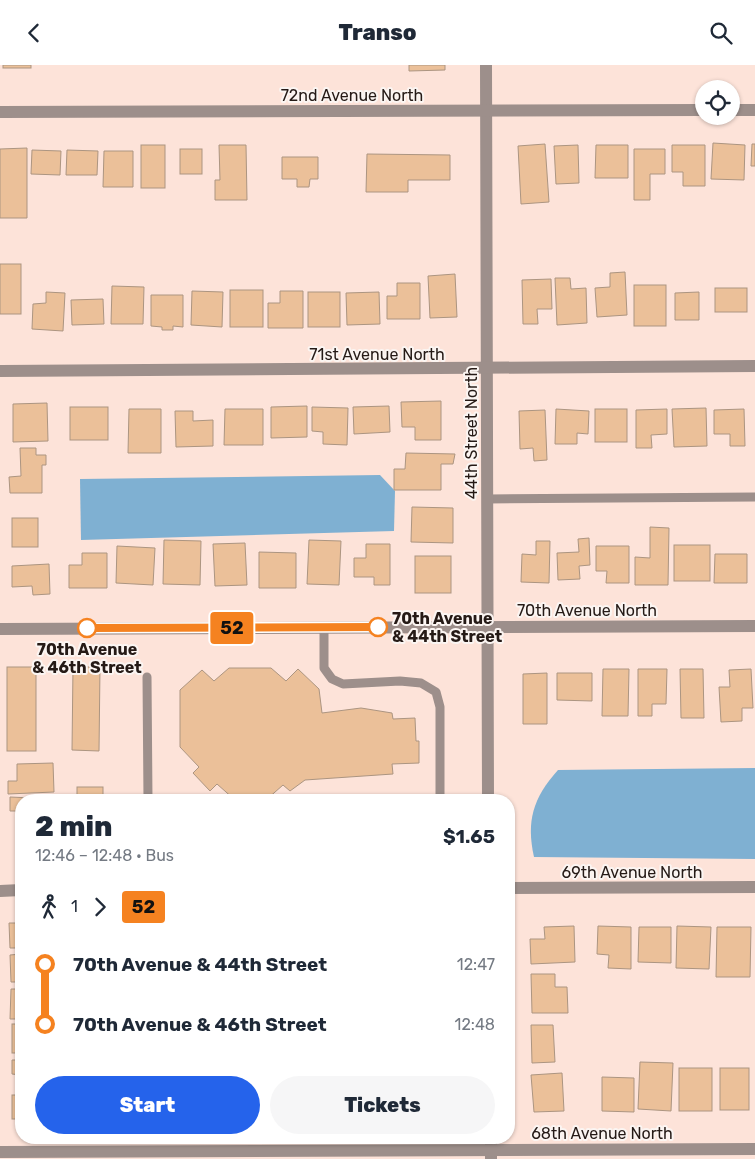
<!DOCTYPE html>
<meta charset="utf-8">
<style>
:root{--surface:#fff;--page:#f6f6f7;--text:#1f2937;--muted:#747a83;--accent:#2563eb}
body{margin:0;font-family:Rubik,sans-serif;background:var(--page);color:var(--text);height:100vh;display:flex;flex-direction:column;font-size:19px;white-space:nowrap}
*{box-sizing:border-box;margin:0}
p{font-size:16px;color:var(--muted)}
.icon{flex:none;width:28px;height:28px;fill:none;stroke:currentColor;stroke-width:2;stroke-linecap:round;stroke-linejoin:round}
.map{position:relative;flex:1;overflow:hidden}
.sheet{position:absolute;left:15px;top:729px;width:500px;height:350px;display:flex;flex-direction:column;background:var(--surface);border-radius:20px;box-shadow:0 1px 4px #0004}
.sheet>*{flex:none}
.badge{padding:0 10px;border-radius:4px;font-size:18px;line-height:32px}
.controls{position:absolute;left:695px;top:15px;display:grid;gap:10px}
.controls a{display:grid;place-items:center;width:45px;height:45px;border-radius:50%;background:var(--surface);box-shadow:0 1px 4px #0004;font-size:25px}
.map>.badge{position:absolute;translate:-50% -50%;box-shadow:0 0 0 2px #fff}
.legs{display:flex;align-items:center;gap:8px;height:55px;padding:0 20px;font-size:16px}
.legs p{margin-inline-start:auto}
.summary{display:flex;align-items:center;justify-content:space-between;height:85px;padding:0 20px}
h1{font-size:28px;font-weight:800;line-height:38px}
.primary-button{display:flex;gap:10px;margin-top:auto;padding:10px 20px}
.primary-button a{flex:1;height:58px;border-radius:30px;background:var(--accent);color:#fff;font-size:20px;font-weight:800;line-height:58px;text-align:center}
.primary-button a+a{background:var(--page);color:var(--text)}
ul{padding:0 20px;list-style:none}
li{display:flex;align-items:center;gap:18px;height:60px;font-size:19px}
li i{display:grid;place-items:center;width:8px;height:100%;margin:0 6px;background:currentColor}
li i::after{content:'';width:12px;height:12px;margin:-6px;border:4px solid;border-radius:50%;background:var(--surface)}
li p{margin-inline-start:auto}
li:first-child i{background:linear-gradient(#0000 50%,currentColor 0)}
li:last-child i{background:linear-gradient(currentColor 50%,#0000 0)}
header{display:flex;justify-content:space-between;align-items:center;height:65px;padding:0 20px;background:var(--surface);font-size:22px;font-weight:800}
.map>svg:first-child{display:block}
</style>
<header><svg class="icon" aria-label="back" viewBox="0 0 24 24"><path d="M15 5l-7 7 7 7"/></svg>Transo<svg class="icon" aria-label="search" viewBox="0 0 24 24"><circle cx="10" cy="10" r="6"/><path d="M15 15l6 6"/></svg></header>
<div class="map">
<svg width="755" height="1094" viewBox="0 0 755 1094">
<rect width="100%" height="100%" fill="#fde3d9"/>
<g fill="#7fb0d2">
<path d="M380,410l15,16 -1,40 -313,9 -1,-61z"/>
<path d="M755,703v91l-221,-2c-8,-36 -1,-59 24,-87z"/>
</g>
<g fill="#ebc099" stroke="#ac9581">
<rect x="3" y="0" width="28" height="3"/>
<path d="M409,0h36v5l-36,1z"/>
<path d="M713,78l32,2 -1,35 -33,-1z"/>
<path d="M545,79l4,58 -28,2 -3,-58z"/>
<path d="M752,79h3v22h-4z"/>
<rect x="141" y="80" width="24" height="43"/>
<path d="M219,80h27l1,55h-32v-20h5z"/>
<path d="M578,80l1,38 -23,1 -2,-38z"/>
<path d="M596,80h32v33h-33z"/>
<path d="M672,80h33v41h-22v-14h-11z"/>
<path d="M27,83v70h-27v-69z"/>
<rect x="180" y="84" width="22" height="25"/>
<path d="M634,84h31v25h-15v26h-16z"/>
<path d="M32,85l29,1 -1,24 -29,-1z"/>
<path d="M67,85l31,1 -1,24h-31z"/>
<path d="M104,86h29v36h-30z"/>
<path d="M367,89l83,1v25h-42v12h-42z"/>
<path d="M282,92h36v22h-8l-1,8h-12v-8h-15z"/>
<rect x="0" y="199" width="21" height="50"/>
<path d="M625,207l2,43 -30,2 -2,-29 15,-1v-14z"/>
<path d="M455,209l2,43 -27,1 -2,-42z"/>
<path d="M555,213h15l1,11 15,-1 1,35 -30,2z"/>
<path d="M551,214l1,30h-15l1,15h-15l-1,-44z"/>
<path d="M397,218h23v36h-33v-23h10z"/>
<rect x="634" y="220" width="32" height="41"/>
<path d="M112,221l32,1 -1,37h-32z"/>
<rect x="715" y="223" width="32" height="24"/>
<rect x="230" y="225" width="33" height="37"/>
<path d="M192,226l31,1 -1,35 -31,-2z"/>
<path d="M280,226h23v37h-35v-25h12z"/>
<path d="M46,227l19,1 -2,38 -31,-2 1,-25 13,-1z"/>
<rect x="308" y="227" width="32" height="35"/>
<path d="M379,227l1,32 -33,1 -1,-32z"/>
<path d="M699,227v28h-24v-27z"/>
<path d="M151,230h32v32l-10,-1v4h-11v-3l-11,-1z"/>
<path d="M103,234l1,25 -32,1 -1,-25z"/>
<path d="M441,336v39h-26v-13h-13l-1,-25z"/>
<path d="M47,338l1,38 -35,1v-38z"/>
<path d="M307,341v31l-36,1v-31z"/>
<path d="M389,341l1,26 -36,2 -1,-27z"/>
<rect x="70" y="342" width="38" height="33"/>
<path d="M312,342l36,1 -1,37 -24,-1v-12l-11,-1z"/>
<path d="M706,343l1,38 -33,1 -2,-38z"/>
<path d="M129,344h32v44h-33z"/>
<path d="M225,344h38v36h-39z"/>
<path d="M556,344l33,2 -1,23 -11,-1v11h-22z"/>
<rect x="595" y="344" width="32" height="33"/>
<path d="M667,344v25l-16,1 1,13h-16v-38z"/>
<path d="M744,344l1,37h-15v-12h-16v-24z"/>
<path d="M545,345l2,50 -13,1 -1,-13 -13,1 -1,-38z"/>
<path d="M175,346h18v10l20,-1v26l-37,1z"/>
<path d="M20,383h16v7h10v10h-4v28h-32l-1,-16 12,-1z"/>
<path d="M406,388l49,1 -2,10h-12v26h-47v-21h11z"/>
<path d="M412,442l41,1v35l-42,-1z"/>
<rect x="12" y="453" width="26" height="29"/>
<path d="M650,462l19,1 -1,57h-33v-28l15,1z"/>
<path d="M589,473l1,27 -11,1 1,13 -22,1 -1,-27 22,-1 -1,-13z"/>
<path d="M164,475l37,1 -1,44 -37,-1z"/>
<path d="M309,475l32,1 -2,44 -32,-1z"/>
<path d="M536,476h14l-1,42 -28,-1 1,-28 14,1z"/>
<path d="M245,478l2,42 -32,1 -2,-42z"/>
<path d="M366,479h24v41h-16v-8h-20v-19h12z"/>
<rect x="674" y="480" width="36" height="36"/>
<path d="M117,481l38,2 -2,37 -37,-2z"/>
<path d="M596,481h33v37h-23l1,-12h-11z"/>
<path d="M259,487l37,1v35h-37z"/>
<path d="M82,488h25v35h-38v-23h13z"/>
<path d="M715,489h32v29h-33z"/>
<rect x="415" y="491" width="36" height="37"/>
<path d="M49,499l1,30 -17,1 -1,-9 -20,1v-21z"/>
<rect x="7" y="602" width="29" height="84"/>
<path d="M73,602h27l-1,84 -27,-1z"/>
<path d="M229,603h42l15,13 12,-12 21,20 3,24 39,-5 31,5 1,6 22,-1 1,23h3v22l-27,1 1,10 -88,6 -15,11 -7,-6 -17,15h-31l-18,-16 -7,7 -17,-18 6,-6 -19,-20v-57l22,-20 12,11z"/>
<path d="M603,604h26l-1,47h-26z"/>
<path d="M638,604h29l-1,35h-14v12h-14z"/>
<path d="M680,604h23l1,49h-23z"/>
<path d="M751,604l2,39h-11v13l-21,1 -2,-35h11l-1,-17z"/>
<path d="M547,608v51h-24v-50z"/>
<path d="M557,608h35v28l-35,-1z"/>
<path d="M53,698l1,29 -46,2v-13h9v-17z"/>
<rect x="77" y="722" width="26" height="13"/>
<path d="M10,732l45,2v1h-34v28h-4v-17h-7z"/>
<rect x="17" y="770" width="4" height="22"/>
<path d="M9,858h12v25h-11z"/>
<path d="M574,861l1,36 -44,2 -1,-25h15l-1,-12z"/>
<path d="M598,861l33,1v42l-23,-1 1,-13 -12,-1z"/>
<path d="M677,861l34,1 -2,42 -33,-1z"/>
<path d="M639,862h32v36l-33,-1z"/>
<path d="M717,862h34l-1,50h-34z"/>
<path d="M21,889v28h-10l-1,-27z"/>
<path d="M531,909h24v13h12l1,26h-36z"/>
<path d="M11,924h10v30h-11z"/>
<rect x="12" y="959" width="9" height="29"/>
<path d="M531,960h22l2,37 -23,1z"/>
<path d="M12,995h9v15l-9,-1z"/>
<path d="M640,997l33,1 -2,48 -33,-2z"/>
<rect x="679" y="1003" width="33" height="43"/>
<rect x="720" y="1003" width="29" height="42"/>
<path d="M562,1008l2,38 -30,1 -3,-37z"/>
<path d="M602,1012l32,1v34l-32,-1z"/>
<rect x="12" y="1030" width="9" height="24"/>
</g>
<g fill="none" stroke-linecap="round" stroke-linejoin="round">
<g stroke="#9d8f8b" stroke-width="9">
<path d="M488,434l267,-2"/>
<path d="M324,563v40l8,11 11,5 57,-3 21,2 15,9 4,15v93"/>
<path d="M147,612l1,123"/>
</g>
<g stroke="#9d8f8b" stroke-width="12">
<path d="M486,0l2,735"/>
<path d="M731,45h24"/>
<path d="M0,47l704,-2"/>
<path d="M0,306l755,-5"/>
<path d="M509,823l246,-1"/>
<path d="M0,826l21,-1"/>
<path d="M491,1072v22"/>
<path d="M0,1087l755,-3"/>
</g>
<path stroke="#9d8f8b" stroke-width="12" d="M0,564l755,-3"/>
</g>
<g fill="none" stroke-linecap="round" stroke-linejoin="round">
<g stroke="#fff" stroke-width="11">
<path id="line-1" d="M87,563l291,-1"/>
</g>
<use href="#line-1" stroke="#f58220" stroke-width="8"/>
</g>
<g fill="#fff" stroke="#f58220" stroke-width="2.5">
<circle cx="378" cy="562" r="9"/>
<circle cx="87" cy="563" r="9"/>
</g>
<g text-anchor="middle" dominant-baseline="central" stroke-width="4" stroke-linejoin="round" paint-order="stroke">
<g font-size="16" fill="#251a16" stroke="#fbf5f2">
<text x="352" y="30">72nd Avenue North</text>
<text x="377" y="289">71st Avenue North</text>
<text transform="translate(471 368) rotate(-90)">44th Street North</text>
<text x="587" y="545">70th Avenue North</text>
<text x="632" y="807">69th Avenue North</text>
<text x="602" y="1068">68th Avenue North</text>
</g>
<g font-size="16" font-weight="bold" fill="#251a16" stroke="#fbf5f2" text-anchor="start">
<text x="392" y="553">70th Avenue<tspan x="392" dy="18">&amp; 44th Street</tspan></text>
<text x="87" y="584" text-anchor="middle">70th Avenue<tspan x="87" dy="18">&amp; 46th Street</tspan></text>
</g>
</g>
</svg>
<div class="controls">
<a><svg class="icon" aria-label="locate" viewBox="0 0 24 24"><circle cx="12" cy="12" r="6"/><path d="M12 2v4M12 18v4M2 12h4M18 12h4"/></svg></a>
</div>
<b class="badge" style="left:232px;top:563px;background:#f58220;color:#111">52</b>
<section class="sheet">
<div class="summary"><div><h1>2 min</h1><p>12:46 – 12:48 · Bus</p></div><b>$1.65</b></div>
<div class="legs"><svg class="icon" aria-label="walk" viewBox="0 0 24 24"><circle cx="13" cy="4" r="2"/><path d="M13 8l-2 6 4 7M11 14l-3 7M7 12l3-4h3l4 4"/></svg>1<svg class="icon" aria-label="forward" viewBox="0 0 24 24"><path d="M9 5l7 7-7 7"/></svg><b class="badge" style="background:#f58220;color:#111">52</b></div>
<ul>
<li><i style="color:#f58220"></i><b>70th Avenue &amp; 44th Street</b><p>12:47</p></li>
<li><i style="color:#f58220"></i><b>70th Avenue &amp; 46th Street</b><p>12:48</p></li>
</ul>
<div class="primary-button"><a>Start</a><a>Tickets</a></div>
</section>
</div>
